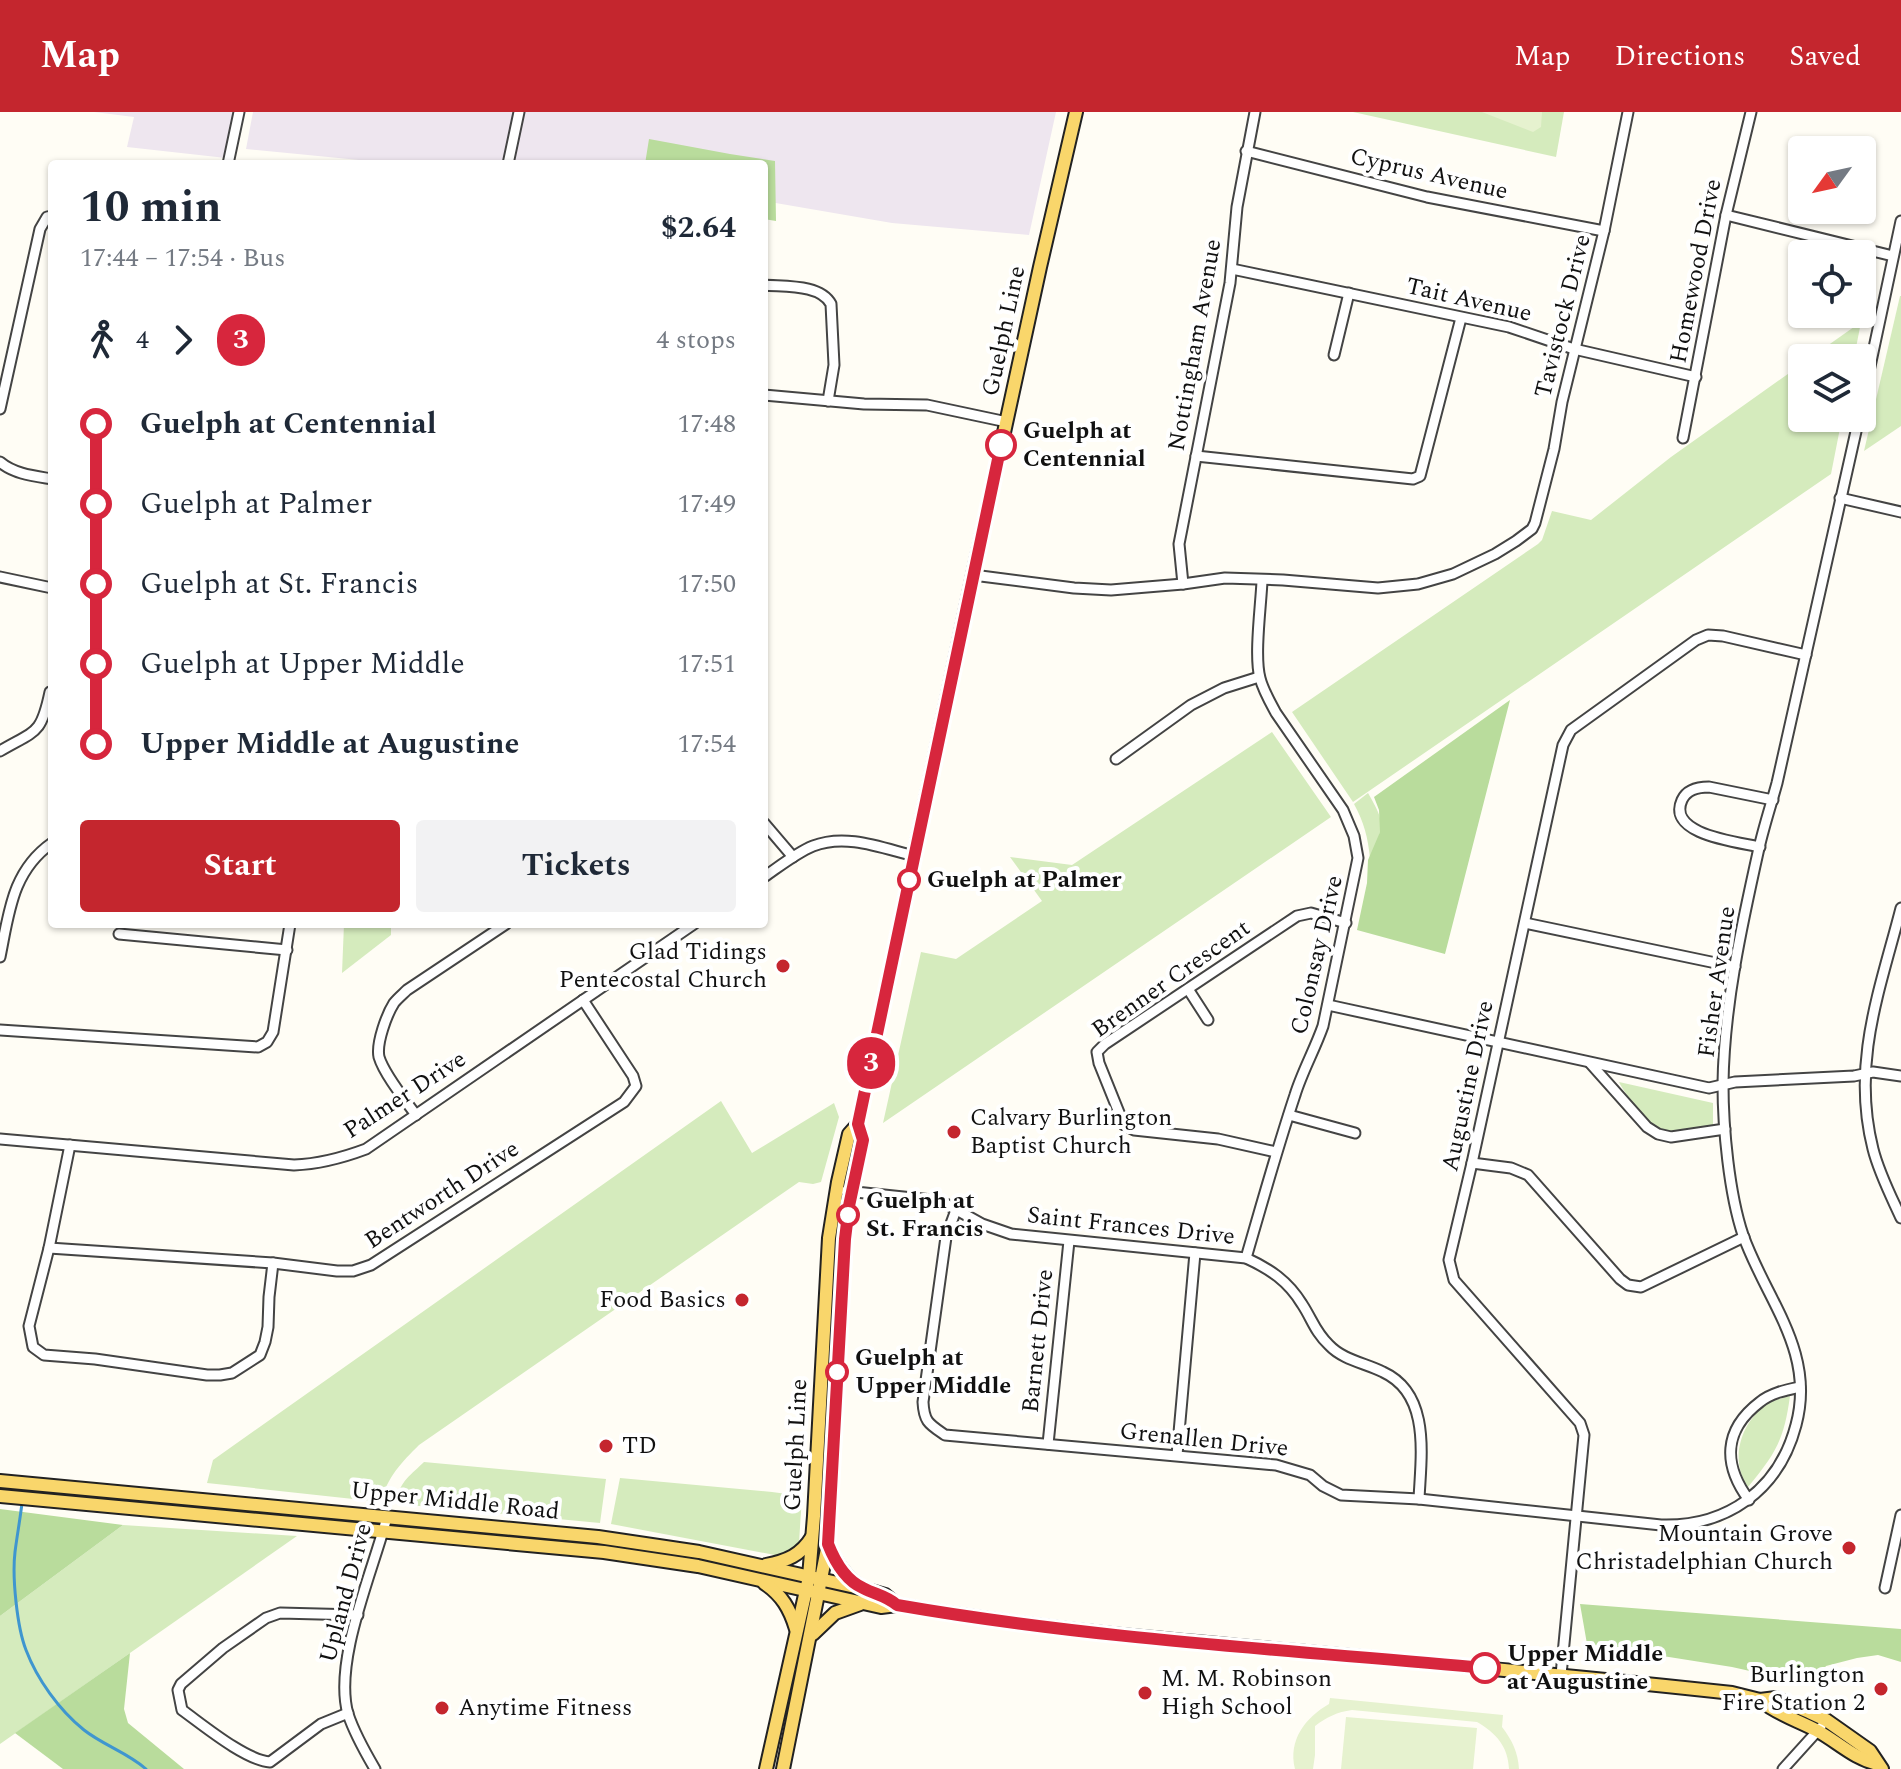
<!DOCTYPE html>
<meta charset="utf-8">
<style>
:root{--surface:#fff;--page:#f2f2f3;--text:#1f2937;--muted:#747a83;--accent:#c4262e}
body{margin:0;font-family:Spectral,serif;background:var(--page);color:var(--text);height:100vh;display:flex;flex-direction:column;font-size:30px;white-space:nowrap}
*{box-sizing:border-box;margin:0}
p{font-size:26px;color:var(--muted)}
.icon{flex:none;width:44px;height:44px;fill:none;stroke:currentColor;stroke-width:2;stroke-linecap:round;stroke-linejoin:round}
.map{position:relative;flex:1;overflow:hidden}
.side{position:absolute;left:48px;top:48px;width:720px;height:768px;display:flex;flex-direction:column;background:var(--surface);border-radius:8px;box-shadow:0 2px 6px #0004}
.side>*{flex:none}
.badge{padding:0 16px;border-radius:26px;font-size:28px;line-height:52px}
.needle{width:52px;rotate:237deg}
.tools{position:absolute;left:1788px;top:24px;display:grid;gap:16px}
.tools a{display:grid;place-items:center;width:88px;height:88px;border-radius:8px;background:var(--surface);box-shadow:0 2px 6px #0004;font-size:40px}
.map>.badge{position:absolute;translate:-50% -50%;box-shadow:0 0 0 4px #fff}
.legs{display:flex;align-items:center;gap:12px;height:88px;padding:0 32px;font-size:26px}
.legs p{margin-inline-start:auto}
.summary{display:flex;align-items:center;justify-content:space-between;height:136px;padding:0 32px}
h1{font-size:44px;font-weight:700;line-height:60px}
.primary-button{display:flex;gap:16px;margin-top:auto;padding:16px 32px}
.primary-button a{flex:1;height:92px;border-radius:8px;background:var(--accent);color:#fff;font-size:32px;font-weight:700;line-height:92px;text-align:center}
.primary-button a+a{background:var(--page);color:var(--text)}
ul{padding:0 32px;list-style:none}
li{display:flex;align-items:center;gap:28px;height:80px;font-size:30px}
li i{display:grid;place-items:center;width:12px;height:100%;margin:0 10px;background:currentColor}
li i::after{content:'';width:20px;height:20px;margin:-10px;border:6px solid;border-radius:50%;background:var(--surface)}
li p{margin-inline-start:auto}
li:first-child i{background:linear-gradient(#0000 50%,currentColor 0)}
li:last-child i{background:linear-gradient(currentColor 50%,#0000 0)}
header{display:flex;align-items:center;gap:48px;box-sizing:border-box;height:112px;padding:0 40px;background:var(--accent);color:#fff}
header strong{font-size:38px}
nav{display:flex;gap:44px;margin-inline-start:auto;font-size:28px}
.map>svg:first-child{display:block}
</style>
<header>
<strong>Map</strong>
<nav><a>Map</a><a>Directions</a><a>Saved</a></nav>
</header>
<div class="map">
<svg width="1901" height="1657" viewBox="0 0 1901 1657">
<rect width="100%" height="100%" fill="#fffdf5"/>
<g fill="#eee6ef">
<path d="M94,0h141l-9,46 -99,-11 7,-30z"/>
<path d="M253,0h803l-27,123 -137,-12 -128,-22v-37h-364l-154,-15z"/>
</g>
<g fill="#d5ebbd">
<path d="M1353,0h211l-8,45z"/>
<path d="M1900,184h1v130l-37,25z"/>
<path d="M1861,210l-7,36h-44z"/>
<path d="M1802,252v54h40l-11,56 -478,328 -61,-90 246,-168 4,-4 10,-29 39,9 80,-63z"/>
<path d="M1272,620l59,85 -448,306 38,-171 35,7 86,-58 -32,-44 62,8z"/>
<path d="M1368,681c18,31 16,33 2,65 -2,-20 -6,-36 -16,-54z"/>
<path d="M344,812h47v11l-49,38z"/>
<path d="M1619,970l94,21v23c-13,2 -31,8 -45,7 -15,-2 -43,-38 -49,-51z"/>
<path d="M721,989l31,52 82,-50 5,14 -18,65 -8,2 -14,-2 -380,263c-17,17 -32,32 -38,57l-174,-19 6,-23z"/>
<path d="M1790,1284c-6,44 -14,57 -42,91 -20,-28 -6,-69 23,-85 5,-3 13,-4 19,-6z"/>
<path d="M424,1350l182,17 -6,44 -202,-19c-3,-19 14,-30 26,-42z"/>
<path d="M620,1366l152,14 30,4 -3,47 -6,7 -13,6 -169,-32z"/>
<path d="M123,1413l174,11 -297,208v-128z"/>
</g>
<g fill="#b9dc9c">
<path d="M649,27l81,15 45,7 1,60 -12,-2v-55h-119z"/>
<path d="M1510,588l-65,254 -88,-24 10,-47 1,-23 12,-28 -1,-22 -5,-13z"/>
<path d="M0,1397l123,16 -123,91z"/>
<path d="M1580,1492l321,25v33l-23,-7 -21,3 -31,8 -14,19 -80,-18 -145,-23z"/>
<path d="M130,1541l-6,56 4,14 56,46h-121l-48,-36z"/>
</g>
<g fill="#e6f2cf">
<path d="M1482,0h60l-1,15 -8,5z"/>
<path d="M1330,1586l173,17 -1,12c10,13 16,25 17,42h-10c-1,-23 -13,-36 -32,-47l-125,-12c-15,2 -25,7 -37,16v29l-2,14h-18c-7,-29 10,-51 34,-65z"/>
<path d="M1346,1605l131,11 -4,41h-132z"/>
</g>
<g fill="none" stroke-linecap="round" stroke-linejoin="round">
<path stroke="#3f96cf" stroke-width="3" d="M22,1391c-2,17 -5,33 -7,49 -3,25 2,75 11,98 11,29 33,60 58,80 19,15 44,23 62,39"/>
<g stroke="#444" stroke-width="13">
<g id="minor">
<path d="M1246,39l181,46 177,34"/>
<path d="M228,52l11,-52"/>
<path d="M508,52l11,-52"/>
<path d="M1726,103l167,41"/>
<path d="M1232,157l277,58 65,22 122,28"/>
<path d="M764,173c21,2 56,-1 67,19l3,61 -6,36"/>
<path d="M1334,243l15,-62"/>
<path d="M764,283l100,9 63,1 80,17"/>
<path d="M1862,292l39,-183"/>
<path d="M0,297l40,-180 7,-12 5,-1"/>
<path d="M1683,326l43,-223 25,-103"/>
<path d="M1196,344l217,23 7,-3 41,-158"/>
<path d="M0,350c14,12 34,14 52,17"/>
<path d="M1840,386l61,14"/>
<path d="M973,463l101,13 37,2 72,-6 42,-6 58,2 95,8 40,-4 35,-10 42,-20 21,-13 16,-12 3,-6 19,-74 8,-47 42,-171 24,-119"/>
<path d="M0,465l52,11"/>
<path d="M1183,472l-4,-40 51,-261 7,-76 18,-95"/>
<path d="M0,639c36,-21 41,-16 50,-59"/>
<path d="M1116,647l75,-54 33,-17 35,-11"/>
<path d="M764,711l29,34"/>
<path d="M1760,735c-21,-5 -94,-12 -78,-47 5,-11 16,-13 27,-13l64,13"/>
<path d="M764,765c16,-11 32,-24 49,-31 33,-13 69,2 101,10"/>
<path d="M1901,796c-21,82 -50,155 -28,241 6,24 18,47 28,69"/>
<path d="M1525,811l210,44"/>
<path d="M119,822l168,16"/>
<path d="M0,845c9,-44 12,-86 52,-114"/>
<path d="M1188,877l20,31"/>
<path d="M1328,893l381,83 26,-6 119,-6 19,-4 28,4"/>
<path d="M0,918l258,17 9,-5 6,-10 17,-108"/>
<path d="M1590,951l57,64 11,7 13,3 54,-8"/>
<path d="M416,1003c-11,-15 -32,-41 -37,-58 -3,-14 8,-43 15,-54 4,-5 9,-9 13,-13l99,-66"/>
<path d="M1289,1003l66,18"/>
<path d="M0,1027l294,26c26,-1 48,-7 72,-16l328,-225"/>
<path d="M70,1033l-21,103 -20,78 4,21 11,8 51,4 112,16h13l12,-2 28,-18 5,-13 3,-15 1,-30 4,-34"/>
<path d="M1276,1040l-58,-13 -84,-9 -10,-5 -25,-62 -2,-11 8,-8 192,-128 14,-3 35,10"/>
<path d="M1472,1051l39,5 17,7 92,104 8,6 13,2 103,-50"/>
<path d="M846,1079l86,9 14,4 36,20 29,10 235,24c24,11 42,23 56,46 10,15 13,28 27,41 14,15 36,18 54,27 48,22 38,84 36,127"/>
<path d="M956,1098l-10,27 -23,165c1,20 6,22 22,33l331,30 34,10 13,11 18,9 78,4 242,26c66,2 118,-35 135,-100 20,-74 -30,-125 -53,-190 -14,-42 -20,-107 -20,-151 1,-79 19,-160 36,-236 5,-22 12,-43 18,-65 28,-122 54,-244 82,-365"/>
<path d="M49,1136l224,15 64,8h16l18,-6 253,-163 12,-16 -3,-10 -50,-76"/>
<path d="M1246,1146c16,-55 31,-109 49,-163 7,-23 20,-46 28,-69l35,-168 -4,-22 -11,-26 -67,-97c-6,-11 -13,-23 -16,-35 -6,-22 1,-73 2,-97"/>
<path d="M1048,1332l21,-203"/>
<path d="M1177,1343l18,-202"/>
<path d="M1749,1388c-26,-35 -26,-70 11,-98 11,-9 26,-12 40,-15"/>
<path d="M1885,1476l16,-73"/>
<path d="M1561,1563l23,-240 -4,-12 -126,-143 -5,-20 23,-97 91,-418 8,-15 125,-90 12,-5 15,1 83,19"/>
<path d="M348,1601l-27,11 -51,38c-25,-2 -67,-37 -88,-52l-4,-20 3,-6 42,-36 43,-30 14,-5 78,2"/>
<path d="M375,1657c-10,-17 -21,-37 -27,-55 -15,-53 25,-143 39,-197"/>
<path d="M1783,1657l38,-42"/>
</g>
</g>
<g stroke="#222" stroke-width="16">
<g id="major">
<path d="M0,1369l598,56 101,15 165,37 21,6 12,10"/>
<path d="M0,1384l604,56 94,14 183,41 16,-2c132,23 265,34 399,46 145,13 291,26 436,42l28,7 16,-2 33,14 17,8 44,31 12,18"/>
<path d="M829,1434c7,17 16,31 32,41"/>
<path d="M766,1453c21,-4 35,-10 46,-28"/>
<path d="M764,1471c18,12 26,26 32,46"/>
<path d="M813,1522l22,-21 25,-9"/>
<path d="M1760,1588c17,14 37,20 56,30 22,12 38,29 62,34"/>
<path d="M766,1657l43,-192 5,-61 15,-278 9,-56 11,-48 9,-10"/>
<path d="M783,1657l45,-225 17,-305 4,-33 14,-66 -5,-16 115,-549 67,-308 36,-155"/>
</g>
</g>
<use href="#minor" stroke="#fff" stroke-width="9"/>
<use href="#major" stroke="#f9d66b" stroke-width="12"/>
</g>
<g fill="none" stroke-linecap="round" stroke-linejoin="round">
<g stroke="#fff" stroke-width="18">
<path id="line-1" d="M1001,333l-143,679 5,16 -14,66 -4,33 -17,305c7,18 17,36 35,44 13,7 22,7 34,17 195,34 392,45 588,63"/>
</g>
<use href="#line-1" stroke="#d7263d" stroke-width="12"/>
</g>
<g fill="#fff" stroke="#d7263d" stroke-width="4">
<circle cx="1001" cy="333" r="14"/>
<circle cx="909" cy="768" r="10"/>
<circle cx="848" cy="1103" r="10"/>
<circle cx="837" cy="1260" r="10"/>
<circle cx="1485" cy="1556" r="14"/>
</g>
<g fill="#c4262e" stroke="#fff" stroke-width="3">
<circle cx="783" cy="854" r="8"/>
<circle cx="954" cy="1020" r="8"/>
<circle cx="742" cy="1188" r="8"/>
<circle cx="606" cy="1334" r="8"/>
<circle cx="1849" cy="1436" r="8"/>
<circle cx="1881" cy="1577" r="8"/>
<circle cx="1145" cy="1581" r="8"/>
<circle cx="442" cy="1596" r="8"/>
</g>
<g text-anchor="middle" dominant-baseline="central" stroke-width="8" stroke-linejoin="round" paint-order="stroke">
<g font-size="24" fill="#111" stroke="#fff">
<text transform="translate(1429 62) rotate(13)">Cyprus Avenue</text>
<text transform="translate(1696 159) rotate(-79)">Homewood Drive</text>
<text transform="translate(1469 188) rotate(13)">Tait Avenue</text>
<text transform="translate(1563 204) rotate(-76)">Tavistock Drive</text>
<text transform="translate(1004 219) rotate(-78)">Guelph Line</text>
<text transform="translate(1195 233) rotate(-80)">Nottingham Avenue</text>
<text transform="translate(1317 843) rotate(-77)">Colonsay Drive</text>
<text transform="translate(1171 867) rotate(-35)">Brenner Crescent</text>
<text transform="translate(1717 870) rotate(-82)">Fisher Avenue</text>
<text transform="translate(1468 974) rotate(-78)">Augustine Drive</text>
<text transform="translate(405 983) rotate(-33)">Palmer Drive</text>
<text transform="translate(442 1083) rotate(-33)">Bentworth Drive</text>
<text transform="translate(1131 1114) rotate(6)">Saint Frances Drive</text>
<text transform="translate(1038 1229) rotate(-84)">Barnett Drive</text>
<text transform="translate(1204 1328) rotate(6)">Grenallen Drive</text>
<text transform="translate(796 1333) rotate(-87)">Guelph Line</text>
<text transform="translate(455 1389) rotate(6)">Upper Middle Road</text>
<text transform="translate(346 1481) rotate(-75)">Upland Drive</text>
</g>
<g font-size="24" font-weight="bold" fill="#111" stroke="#fff" text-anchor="start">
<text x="1023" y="319">Guelph at<tspan x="1023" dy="28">Centennial</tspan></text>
<text x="927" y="768">Guelph at Palmer</text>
<text x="866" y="1089">Guelph at<tspan x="866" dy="28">St. Francis</tspan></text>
<text x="855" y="1246">Guelph at<tspan x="855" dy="28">Upper Middle</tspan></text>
<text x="1507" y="1542">Upper Middle<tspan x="1507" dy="28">at Augustine</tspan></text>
</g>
<g font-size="24" fill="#111" stroke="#fff" text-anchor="end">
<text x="767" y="840">Glad Tidings<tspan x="767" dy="28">Pentecostal Church</tspan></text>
<text x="970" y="1006" text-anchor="start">Calvary Burlington<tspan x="970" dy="28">Baptist Church</tspan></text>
<text x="726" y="1188">Food Basics</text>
<text x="622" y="1334" text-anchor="start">TD</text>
<text x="1833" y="1422">Mountain Grove<tspan x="1833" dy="28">Christadelphian Church</tspan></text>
<text x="1865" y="1563">Burlington<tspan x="1865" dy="28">Fire Station 2</tspan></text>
<text x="1161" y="1567" text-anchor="start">M. M. Robinson<tspan x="1161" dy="28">High School</tspan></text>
<text x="458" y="1596" text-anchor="start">Anytime Fitness</text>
</g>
</g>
</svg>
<div class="tools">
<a><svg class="needle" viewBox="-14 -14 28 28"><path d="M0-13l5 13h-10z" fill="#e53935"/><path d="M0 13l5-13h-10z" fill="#747a83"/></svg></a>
<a><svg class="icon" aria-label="locate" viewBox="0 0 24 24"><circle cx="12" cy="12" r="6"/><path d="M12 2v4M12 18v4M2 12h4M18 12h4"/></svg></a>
<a><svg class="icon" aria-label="layers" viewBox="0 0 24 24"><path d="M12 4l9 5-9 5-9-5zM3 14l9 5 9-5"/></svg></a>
</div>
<b class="badge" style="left:871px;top:951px;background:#d7263d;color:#fff">3</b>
<section class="side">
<div class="summary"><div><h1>10 min</h1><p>17:44 – 17:54 · Bus</p></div><b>$2.64</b></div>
<div class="legs"><svg class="icon" aria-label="walk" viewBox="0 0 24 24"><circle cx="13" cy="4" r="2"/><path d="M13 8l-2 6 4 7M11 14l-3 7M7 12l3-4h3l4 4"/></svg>4<svg class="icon" aria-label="forward" viewBox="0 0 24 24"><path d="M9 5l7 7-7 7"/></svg><b class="badge" style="background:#d7263d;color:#fff">3</b><p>4 stops</p></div>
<ul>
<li><i style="color:#d7263d"></i><b>Guelph at Centennial</b><p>17:48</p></li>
<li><i style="color:#d7263d"></i><span>Guelph at Palmer</span><p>17:49</p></li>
<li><i style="color:#d7263d"></i><span>Guelph at St. Francis</span><p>17:50</p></li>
<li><i style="color:#d7263d"></i><span>Guelph at Upper Middle</span><p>17:51</p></li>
<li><i style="color:#d7263d"></i><b>Upper Middle at Augustine</b><p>17:54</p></li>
</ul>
<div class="primary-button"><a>Start</a><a>Tickets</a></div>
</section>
</div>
